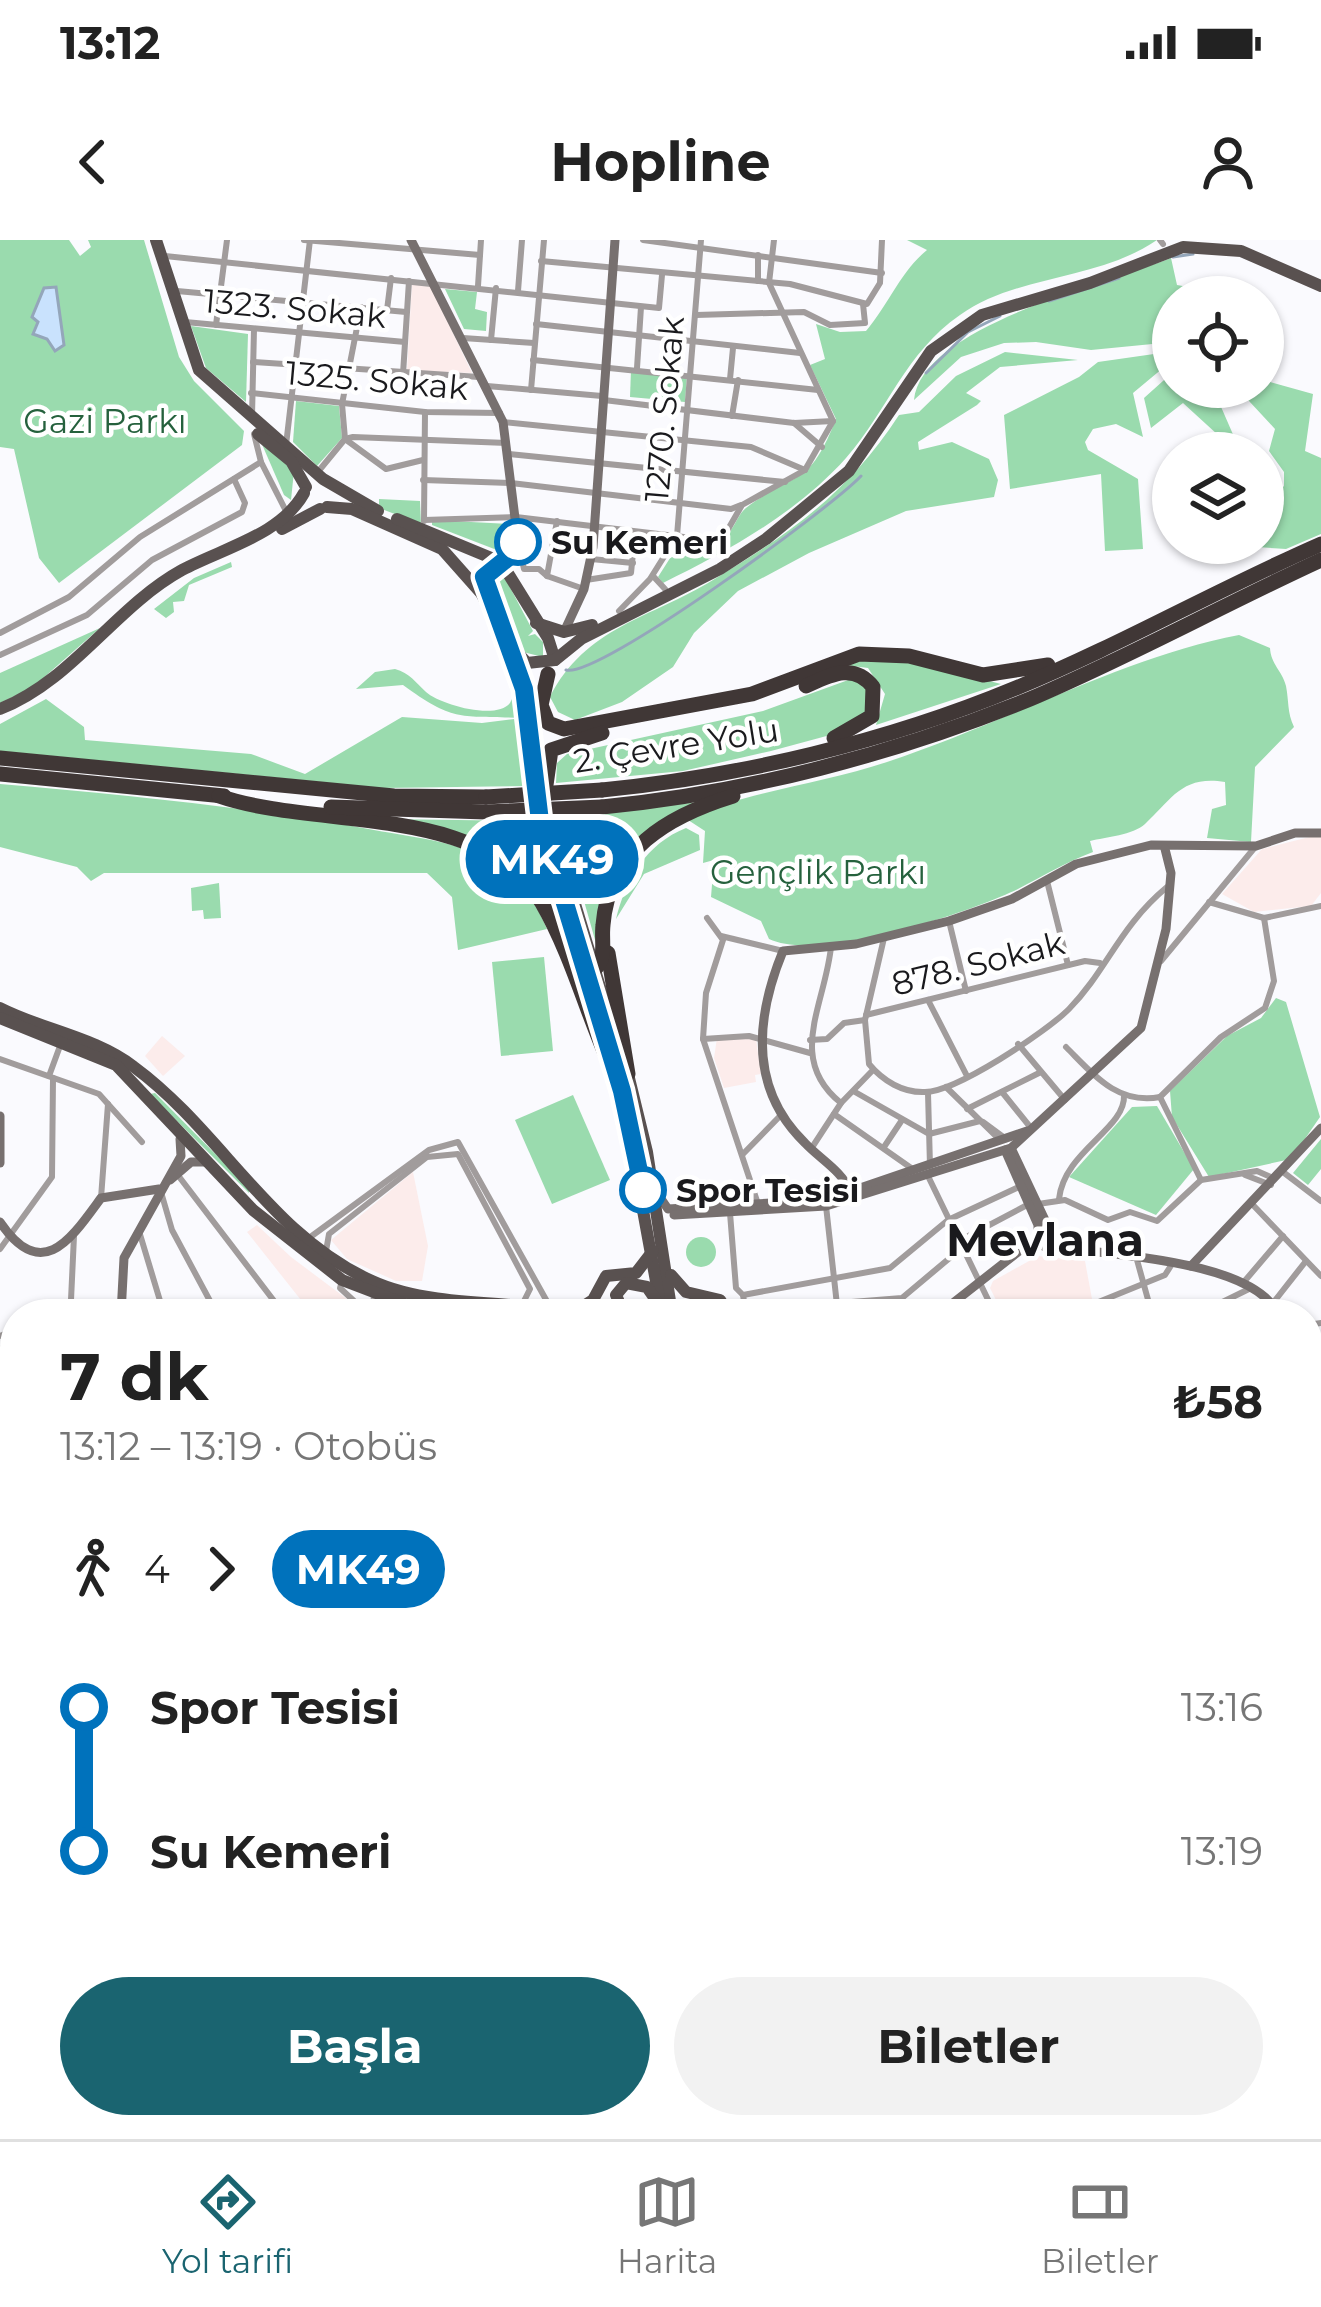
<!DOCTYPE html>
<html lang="tr">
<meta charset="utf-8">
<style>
:root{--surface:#fff;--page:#f2f2f2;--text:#222;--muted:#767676;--line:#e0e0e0;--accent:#1a6470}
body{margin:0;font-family:Montserrat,sans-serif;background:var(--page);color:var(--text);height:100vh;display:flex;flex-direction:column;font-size:45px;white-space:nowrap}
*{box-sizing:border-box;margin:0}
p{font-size:39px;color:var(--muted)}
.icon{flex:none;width:66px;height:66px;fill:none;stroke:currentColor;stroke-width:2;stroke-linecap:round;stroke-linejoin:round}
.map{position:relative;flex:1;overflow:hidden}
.panel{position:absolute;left:0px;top:1059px;width:1323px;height:840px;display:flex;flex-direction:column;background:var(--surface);border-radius:48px 48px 0 0;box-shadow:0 3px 9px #0004}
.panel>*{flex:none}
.badge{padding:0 24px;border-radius:39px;font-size:42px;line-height:78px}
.buttons{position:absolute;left:1152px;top:36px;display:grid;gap:24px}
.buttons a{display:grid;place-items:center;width:132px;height:132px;border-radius:50%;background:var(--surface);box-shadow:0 3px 9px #0004;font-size:60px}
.map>.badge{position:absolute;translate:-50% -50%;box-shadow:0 0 0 6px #fff}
.legs{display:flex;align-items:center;gap:18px;height:132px;padding:0 60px;font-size:39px}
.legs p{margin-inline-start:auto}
.headline{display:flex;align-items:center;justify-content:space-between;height:204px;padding:0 60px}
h1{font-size:66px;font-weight:700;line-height:90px}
.primary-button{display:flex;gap:24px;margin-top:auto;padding:24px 60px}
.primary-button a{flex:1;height:138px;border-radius:72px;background:var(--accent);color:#fff;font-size:48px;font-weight:700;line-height:138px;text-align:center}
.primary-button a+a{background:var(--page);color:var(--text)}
ul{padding:0 60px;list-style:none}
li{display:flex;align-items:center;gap:42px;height:144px;font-size:45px}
li i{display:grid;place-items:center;width:18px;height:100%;margin:0 15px;background:currentColor}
li i::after{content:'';width:30px;height:30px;margin:-15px;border:9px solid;border-radius:50%;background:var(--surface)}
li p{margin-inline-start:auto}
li:first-child i{background:linear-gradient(#0000 50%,currentColor 0)}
li:last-child i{background:linear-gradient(currentColor 50%,#0000 0)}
.status{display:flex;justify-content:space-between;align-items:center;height:84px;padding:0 60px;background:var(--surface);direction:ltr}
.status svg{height:33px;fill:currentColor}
header{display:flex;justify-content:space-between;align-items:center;height:156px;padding:0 60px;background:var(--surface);font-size:54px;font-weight:700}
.tab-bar{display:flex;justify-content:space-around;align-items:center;height:168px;border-top:3px solid var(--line);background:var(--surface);font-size:33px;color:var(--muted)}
.tab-bar a{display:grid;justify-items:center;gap:6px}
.tab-bar .active{color:var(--accent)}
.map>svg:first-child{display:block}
</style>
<div class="status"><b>13:12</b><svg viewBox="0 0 49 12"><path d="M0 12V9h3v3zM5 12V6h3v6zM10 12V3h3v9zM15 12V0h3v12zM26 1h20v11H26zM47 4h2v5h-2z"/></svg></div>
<header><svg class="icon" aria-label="back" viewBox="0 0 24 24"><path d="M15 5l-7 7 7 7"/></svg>Hopline<svg class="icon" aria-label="person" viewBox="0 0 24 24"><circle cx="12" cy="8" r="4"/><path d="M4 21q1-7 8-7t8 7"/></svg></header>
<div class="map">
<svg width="1321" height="1899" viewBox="0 0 1321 1899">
<rect width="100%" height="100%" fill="#fafafe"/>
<g fill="#fceceb">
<path d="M412,43l18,2 42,88 -65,-2z"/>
<path d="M1321,594v59l-10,13 -57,6 -32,-18 40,-45z"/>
<path d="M162,796l23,20 -22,20 -18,-20z"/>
<path d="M717,798l39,1 5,35 -6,1 1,7 -32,6 -10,-30z"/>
<path d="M413,932l15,74 -6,35h-26l-49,-22 -16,-19z"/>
<path d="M257,985l34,32 60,45 -13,12h-26l-65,-82z"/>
<path d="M1038,1016l47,5 7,38 -34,15h-55l-13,-26 3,-7z"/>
</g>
<g fill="#9adbae">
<path d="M0,0h69l11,16 11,-9 -3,-7h56l35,117 15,24 50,50 -2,14 -183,138 -20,-25 -25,-109 -14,-2z"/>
<path d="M907,0h250c-60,41 -139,34 -197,75 -55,38 -72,95 -114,143 -49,55 -118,93 -183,125l-5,-6 21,-33c20,-2 35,4 51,-13 6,-7 9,-18 16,-23 50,-38 62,-18 90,-89l-26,-54 15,-6 -9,-35 24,8 26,-1c23,-27 34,-59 61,-81z"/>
<path d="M1171,18l6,27 17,3 -1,9h-20v45l-82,8 -55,-8 -32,1 -43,14 -47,43c7,-74 197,-118 257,-142z"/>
<path d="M445,49l32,3 -2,17 12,3 -1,19 -22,-2z"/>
<path d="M191,86l57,8 -2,68 -40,-34z"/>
<path d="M1005,112l73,8 -78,7 -34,26 15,8 -4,4 -59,37 1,8 33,-8 37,17 9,21 -4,17 -88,14 -97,42 -71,38 -44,42 -21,34 -51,35 -47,18 -17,-8 -8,-15c35,-70 101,-79 163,-117 79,-48 135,-87 186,-165l20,-3 37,-36z"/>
<path d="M1168,112l1,11 -36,30 10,44 -27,-13 -23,5 -8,13 3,8 50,29 5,70 -38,2 -4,-77 -91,15 -6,-74 75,-38 19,-15z"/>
<path d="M631,130l56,6 -2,26 -55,-5z"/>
<path d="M1173,132v15h54l-12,6 20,46 -5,13 -23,1 11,-18 -35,-32 -32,25 -7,-30z"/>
<path d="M1263,140l50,14 -8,57 16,7v76l-35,15 -60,-4 37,-2v-35l21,-22v-14l-15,-21 6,-22 -39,-42h27z"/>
<path d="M296,161l43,5 3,32 -25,28 -24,-24z"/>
<path d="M261,202l33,29 -3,29 -7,-5z"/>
<path d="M379,259l41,2 1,23 -42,-16z"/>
<path d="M432,280l78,4v19l-8,9 -70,-27z"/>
<path d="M231,322l1,5 -43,18 -5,16 -11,1 1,10 -8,6 -12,-9 40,-31z"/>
<path d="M496,333l7,1 30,57 -5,5 7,-2 8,8v15l-20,-5 -31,-68z"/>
<path d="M100,388l-67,59 -33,16v-30z"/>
<path d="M1239,395l31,13c1,17 12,22 16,38 3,15 1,26 8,41l-39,40 -4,75 -44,-4 5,-29 14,-4 -1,-23c-43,-7 -53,17 -80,42 -12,11 -39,13 -55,17l3,11c-27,10 -50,24 -75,37 -50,24 -199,74 -249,50l-8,-18 -50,-24 3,-37 -11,3 2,-32 -20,-13c65,-27 136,-34 202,-56 116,-38 237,-105 352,-127z"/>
<path d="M859,420h49l93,24 -125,41 9,-31 -17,-26 -23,-3z"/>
<path d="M395,429c15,4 20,13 31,23 13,12 70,29 84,11 3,-5 4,-12 7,-17l9,31 3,69 -147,2 -382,-37v-27l46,-25 38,28 1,13 166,14 54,20 97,-57 80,6 41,-5c-61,-3 -67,6 -120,-33l-47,4 19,-17z"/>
<path d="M851,439l13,5 9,21 -28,26 -74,20 -88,20 -127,12 1,-20 10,-9 196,-43z"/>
<path d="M0,544c126,11 250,23 374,46 42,8 96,12 131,40 20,15 32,36 42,59l-89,21 -6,-53 -25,-24h-323l-13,8 -14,-14 -77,-20z"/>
<path d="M699,562l-63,40 -39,105 -37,-131z"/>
<path d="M386,579l150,2 25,111c-63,-96 -67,-88 -175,-113z"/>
<path d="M686,588l13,7 1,15 -56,24 -28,45c10,-40 30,-75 70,-91z"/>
<path d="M219,643l2,35 -17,1 -1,-9 -11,1 -1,-23z"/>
<path d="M544,717l9,94 -52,5 -9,-94z"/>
<path d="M1276,758l10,4 34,115 -29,42 -82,18 -37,-60 -2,-26 57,-55 34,-18z"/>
<path d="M155,853l94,95v5l-99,-99z"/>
<path d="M573,855l37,85 -58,24 -37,-84z"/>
<path d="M1157,866l37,63 -38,46 -87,-38 63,-70z"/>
<path d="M1321,899v30l-13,16 -15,-12z"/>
<circle cx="701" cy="1012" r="15"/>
<path d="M603,1884h38l4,15h-37z"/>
<path d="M910,1884h47l-23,15h-23z"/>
</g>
<path fill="#c9e2fd" stroke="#94a6ba" stroke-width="3" d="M56,47l8,58 -9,6 -8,-12 -14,-5 5,-12 -6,-5 12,-29z"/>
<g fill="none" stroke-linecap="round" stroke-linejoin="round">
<g stroke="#94a6ba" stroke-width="3">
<path d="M1173,17l20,-3"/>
<path d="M1049,61l70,-23"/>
<path d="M926,133l42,-41 32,-16"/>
<path d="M566,430c32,9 265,-162 295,-194"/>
</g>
<g stroke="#a19c9c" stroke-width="6">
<path d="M304,0l176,15"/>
<path d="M643,0l239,33"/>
<path d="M1160,0l3,4"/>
<path d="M165,16l494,52 3,-33"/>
<path d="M541,21l249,23 77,20 13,-21 2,-43"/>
<path d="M758,41v-26"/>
<path d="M478,46l3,-46"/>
<path d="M177,51l229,21"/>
<path d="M518,51l4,-51"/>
<path d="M361,67l-19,97 3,35 41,30 37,-9"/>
<path d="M387,70l4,-32"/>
<path d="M696,75l108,-3 26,13 35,-2 -2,-19"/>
<path d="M185,82l220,20"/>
<path d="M536,84l264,29"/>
<path d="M216,85l11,-85"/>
<path d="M463,98l71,5"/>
<path d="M491,100l5,-52"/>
<path d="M533,120l285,30"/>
<path d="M253,122l226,15"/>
<path d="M637,128l4,-61"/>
<path d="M403,134l6,-93"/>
<path d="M730,139l3,-31"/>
<path d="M487,146l115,10"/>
<path d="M531,150l13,-150"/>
<path d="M251,153l174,19 75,1"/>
<path d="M604,160l190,23 39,-2"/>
<path d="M252,176l2,-87"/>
<path d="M732,176l6,-36"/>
<path d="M503,182l248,25 54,23"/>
<path d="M794,183l28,24"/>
<path d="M254,194l7,28"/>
<path d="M286,205l24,-205"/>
<path d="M509,214l276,28"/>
<path d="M317,233l28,-34 8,-2 154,6"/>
<path d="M423,240l88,3 220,26 10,-4"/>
<path d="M424,280l92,-3 193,23 18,-9 15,-26 63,-35 28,-49 -64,-138 5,-43"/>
<path d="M424,281l1,-109"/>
<path d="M557,281l-10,55 37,13"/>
<path d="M518,302l6,27h15l8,7"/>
<path d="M591,319l42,4"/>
<path d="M653,336l12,13"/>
<path d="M586,340l45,-7 4,-40"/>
<path d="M619,371l31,-32 27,-43 24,-296"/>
<path d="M0,393l69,-36 71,-60 121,-75 25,49"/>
<path d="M0,415l87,-40 65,-55 90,-48 3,-9 -11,-24"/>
<path d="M1047,641l21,84"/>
<path d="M1209,662l55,16 57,-12"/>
<path d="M707,678l16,22 -17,53 -3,46 55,165"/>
<path d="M949,681l17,70"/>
<path d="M721,696l62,15"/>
<path d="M884,698l-19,82 4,44c14,17 34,29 56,28 31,0 121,-60 144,-83 38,-39 50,-82 98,-122"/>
<path d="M831,707c-6,58 -45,112 10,156"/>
<path d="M1161,721l95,-115"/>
<path d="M928,760l39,76"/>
<path d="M866,775l219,-54 15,2"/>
<path d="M703,799l46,-3 61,17"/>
<path d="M810,800l17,-1 17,-16 21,-3"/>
<path d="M1018,804l47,56"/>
<path d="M1066,807c27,27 51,58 94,50"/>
<path d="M0,819l99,35 43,48"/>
<path d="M49,836l11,-30"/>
<path d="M946,847l53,52"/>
<path d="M855,852l74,42 51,-13"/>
<path d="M1002,852l29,36"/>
<path d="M928,853l2,73"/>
<path d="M967,869l74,-37"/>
<path d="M834,874l80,56"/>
<path d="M983,882l23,17"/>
<path d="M884,907l18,-27"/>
<path d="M811,909l30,-46 32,-33"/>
<path d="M743,914l37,-38"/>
<path d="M1283,932l38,29"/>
<path d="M177,934l107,140"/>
<path d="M927,934l68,140"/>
<path d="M1245,935l26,10"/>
<path d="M1201,940l-41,-83 61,-60 44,-29 9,-27 -10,-63"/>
<path d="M161,952l11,38 45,84"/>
<path d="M101,958l7,-94"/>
<path d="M1059,959c5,-48 67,-70 65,-104"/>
<path d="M1038,964l27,-4 43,20 22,-8 27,9 44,-41 56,-9 16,7"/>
<path d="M1253,965l68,71"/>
<path d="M826,966l12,108"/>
<path d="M730,973l6,75 7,7 147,-27 58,-48 73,-34"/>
<path d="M139,991l25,83"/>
<path d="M309,998l120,-88 29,-8 91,163"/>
<path d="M961,1000l68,-36"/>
<path d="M0,1009l52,-72 1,-99"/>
<path d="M326,1011l3,-17 98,-77 31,-3 72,135 -7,14"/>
<path d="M1137,1020l15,54"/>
<path d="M342,1041l-2,7 14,13 -11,13"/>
<path d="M1243,1043l40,-47"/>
<path d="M743,1055l3,19"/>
<path d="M958,1058l9,16"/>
<path d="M839,1063l63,-5 62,-52"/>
<path d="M1273,1063l33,-42"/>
<path d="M59,1074l12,-14 3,-64"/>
<path d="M199,1074l16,-5"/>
<path d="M255,1074l18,-11"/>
<path d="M372,1074l2,-18"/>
<path d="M803,1074l35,-4"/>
<path d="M1069,1074l96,-39 7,-11"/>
<path d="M1198,1074l53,-26"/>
<path d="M1308,1085l13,-2"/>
<path d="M0,1096l15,-6"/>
<path d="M1308,1157l13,1"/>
<path d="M0,1187l14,28"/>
<path d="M1308,1221h9"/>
<path d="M0,1237l12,17 -12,33"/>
<path d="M1311,1245l10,12"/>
<path d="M0,1362l15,-5"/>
<path d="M0,1396l15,-5"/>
<path d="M1308,1433l13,2"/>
<path d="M1308,1457l10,-66"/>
<path d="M0,1488l15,7"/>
<path d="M1308,1517l13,2"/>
<path d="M0,1522l15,13"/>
<path d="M0,1569l15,-16"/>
<path d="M1308,1573l13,-4"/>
<path d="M3,1625l12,10"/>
<path d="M0,1626l15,-14"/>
<path d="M1308,1631l13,-20"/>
<path d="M0,1674l15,-13"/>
<path d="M1308,1689l13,-13"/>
<path d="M1308,1765l9,51"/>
<path d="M1308,1838l13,-29"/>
<path d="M0,1845l15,-15"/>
<path d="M1308,1854l13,4"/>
<path d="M1308,1859l13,19"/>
<path d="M286,1884l10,15"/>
<path d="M326,1884l9,15"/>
<path d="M654,1884l4,15"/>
<path d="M768,1884l17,15"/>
<path d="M850,1884l2,15"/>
<path d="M886,1884l1,15"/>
<path d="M906,1884v15"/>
<path d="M1027,1884l24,4 15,-4"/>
<path d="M1175,1884l4,15"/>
<path d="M1200,1884l8,15"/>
<path d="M1242,1884l5,15"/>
<path d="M1285,1884l28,15"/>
<path d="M152,1899l12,-15"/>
<path d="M192,1899l13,-15"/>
<path d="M242,1899l11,-15"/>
<path d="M361,1899l12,-15"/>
<path d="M390,1899l12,-15"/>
<path d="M658,1899l85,-14"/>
<path d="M946,1899l11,-7 8,7"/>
<path d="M1010,1899l3,-15"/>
<path d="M1073,1899l1,-15"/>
<path d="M1108,1899l2,-15"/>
<path d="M1126,1899l2,-15"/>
<path d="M1159,1899l2,-15"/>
</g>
<g stroke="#77706f" stroke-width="9">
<path d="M411,0l92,182 15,120 -17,20"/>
<path d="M564,392l20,-43 9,-42 22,-307"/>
<path d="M0,876v47"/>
<path d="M1011,908l41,87"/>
<path d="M1005,910l33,75v17l7,5"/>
<path d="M170,940l21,-18h14"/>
<path d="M850,951c-8,-20 -30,-32 -45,-48 -56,-54 -50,-124 -22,-192l73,-7 93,-23 63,-22 64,-35 75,-19 105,1 39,-13h26"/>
<path d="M657,953l11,16 157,-9 202,-69"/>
<path d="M674,975l152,-9 185,-58 130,-120 25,-99 5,-56 -6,-24"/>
<path d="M0,982c42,62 71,17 101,-24l58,-9"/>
<path d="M1049,1006c55,9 204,13 229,68"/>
<path d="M1191,1026l130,-138"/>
<path d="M121,1074l3,-56 57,-102 -1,-17"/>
<path d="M939,1074l98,-77"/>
<path d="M0,1110l15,13"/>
<path d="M0,1227l15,-12"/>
<path d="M1308,1731l13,-15"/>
<path d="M1274,1884l3,15"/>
<path d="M7,1899l12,-15"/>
<path d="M16,1899l12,-15"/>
<path d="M728,1899l18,-15"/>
</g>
<g stroke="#595150" stroke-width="12">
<path d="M156,0l43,130 124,109 55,32"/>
<path d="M258,194l33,27 15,26"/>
<path d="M327,267l25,2 90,40 39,44 19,35 25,61 15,132 67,221"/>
<path d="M397,279l104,43 47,76 7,22"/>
<path d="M282,289l38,-20"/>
<path d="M492,359l-8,-22 17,-15"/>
<path d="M536,383l28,9 28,-7"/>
<path d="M505,399l22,24 28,-3 26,-21 139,-70 46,-30 83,-68 82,-120 51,-36 108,-32 93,-36 58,4 80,35"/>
<path d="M0,469c72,-28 115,-102 182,-139 41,-22 99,-35 122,-77"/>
<path d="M544,561l72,239"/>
<path d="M0,768c43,22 95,29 134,59 86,63 137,169 238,214 63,29 156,19 226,33"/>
<path d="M0,778l116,47 137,145 89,70 63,24 135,10"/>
<path d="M627,830l20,82 25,162"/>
<path d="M620,845l42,229"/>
<path d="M671,1035l15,17 34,8 9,14"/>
<path d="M579,1069l14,-9 13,-24 30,-3 17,-22"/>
<path d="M624,1074l-8,-19 10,-12 21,4 9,13"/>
<path d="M1308,1245l13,-19"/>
<path d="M1308,1353l13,-2"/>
<path d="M1308,1390l13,1"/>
<path d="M0,1416l15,-6"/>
<path d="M0,1711l15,24"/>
<path d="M0,1773l15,13"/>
<path d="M0,1787l15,15"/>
<path d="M127,1884l22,15"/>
<path d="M593,1884l5,15"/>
<path d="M491,1899l3,-15"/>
</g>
<g stroke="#403736" stroke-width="15">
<path d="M548,434l-7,31 7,18 16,6 188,-35 107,-40 50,2 74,19 65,-10"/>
<path d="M806,446c24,-11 48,-24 67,1l-1,29 -38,22"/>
<path d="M0,518l394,38 92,1"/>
<path d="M0,534l224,22"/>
<path d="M602,550c140,-14 284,-48 414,-102 104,-43 202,-99 305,-144"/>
<path d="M219,556c98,34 264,6 323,107 34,59 49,128 80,188"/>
<path d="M544,559l7,-49 51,-17"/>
<path d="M331,567l155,5"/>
<path d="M602,567c145,-14 293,-53 428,-108 99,-42 193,-94 291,-139"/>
<path d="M608,713l20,121"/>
<path d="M595,729c12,-12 6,-28 8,-44 6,-75 65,-109 130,-129"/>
</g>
<g stroke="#403736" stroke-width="15">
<path d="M486,557l116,-7"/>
<path d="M486,572l116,-5"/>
</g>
</g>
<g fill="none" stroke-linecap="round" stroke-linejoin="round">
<g stroke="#fff" stroke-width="27">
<path id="line-1" d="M518,302l-3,10 -31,25 40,112 16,132 82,270 21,99"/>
</g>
<use href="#line-1" stroke="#0072bc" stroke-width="18"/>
</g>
<g fill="#fff" stroke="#0072bc" stroke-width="6">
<circle cx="518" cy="302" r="21"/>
<circle cx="643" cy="950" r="21"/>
</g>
<g text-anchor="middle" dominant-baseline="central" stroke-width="9" stroke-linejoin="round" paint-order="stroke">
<g font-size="33" fill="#1a1a1d" stroke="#fff">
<text transform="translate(295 68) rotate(5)">1323. Sokak</text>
<text transform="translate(377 140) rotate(5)">1325. Sokak</text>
<text transform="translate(664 169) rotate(-85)">1270. Sokak</text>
<text transform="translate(676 505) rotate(-9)">2. Çevre Yolu</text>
<text transform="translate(978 723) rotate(-14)">878. Sokak</text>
</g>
<g font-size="33" fill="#25613d" stroke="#fff">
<text x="105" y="181">Gazi Parkı</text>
<text x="818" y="632">Gençlik Parkı</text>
</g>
<g font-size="33" font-weight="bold" fill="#1a1a1d" stroke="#fff" text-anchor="start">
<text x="551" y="302">Su Kemeri</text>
<text x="676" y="950">Spor Tesisi</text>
</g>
<g font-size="45" font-weight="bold" fill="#1a1a1d" stroke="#fff">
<text x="1045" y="999">Mevlana</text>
</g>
</g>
</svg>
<div class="buttons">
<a><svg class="icon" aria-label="locate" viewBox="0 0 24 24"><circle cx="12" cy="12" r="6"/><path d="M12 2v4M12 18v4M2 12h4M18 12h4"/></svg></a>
<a><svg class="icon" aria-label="layers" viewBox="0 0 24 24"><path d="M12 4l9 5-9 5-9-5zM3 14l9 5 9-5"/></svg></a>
</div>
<b class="badge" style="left:552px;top:619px;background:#0072bc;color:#fff">MK49</b>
<section class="panel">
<div class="headline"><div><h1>7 dk</h1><p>13:12 – 13:19 · Otobüs</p></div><b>₺58</b></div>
<div class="legs"><svg class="icon" aria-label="walk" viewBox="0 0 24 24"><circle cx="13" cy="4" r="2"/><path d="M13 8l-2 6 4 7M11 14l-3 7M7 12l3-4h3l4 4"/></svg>4<svg class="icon" aria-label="forward" viewBox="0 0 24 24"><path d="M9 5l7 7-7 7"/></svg><b class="badge" style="background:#0072bc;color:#fff">MK49</b></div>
<ul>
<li><i style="color:#0072bc"></i><b>Spor Tesisi</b><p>13:16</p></li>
<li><i style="color:#0072bc"></i><b>Su Kemeri</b><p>13:19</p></li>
</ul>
<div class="primary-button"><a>Başla</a><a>Biletler</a></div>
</section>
</div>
<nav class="tab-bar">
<a class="active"><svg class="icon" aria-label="directions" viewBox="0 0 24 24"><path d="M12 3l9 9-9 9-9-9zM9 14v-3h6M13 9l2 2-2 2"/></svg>Yol tarifi</a>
<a><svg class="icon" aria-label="map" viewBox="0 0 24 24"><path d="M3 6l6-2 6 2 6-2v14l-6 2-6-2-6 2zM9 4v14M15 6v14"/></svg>Harita</a>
<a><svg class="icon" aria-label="tickets" viewBox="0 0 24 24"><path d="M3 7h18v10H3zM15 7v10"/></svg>Biletler</a>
</nav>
